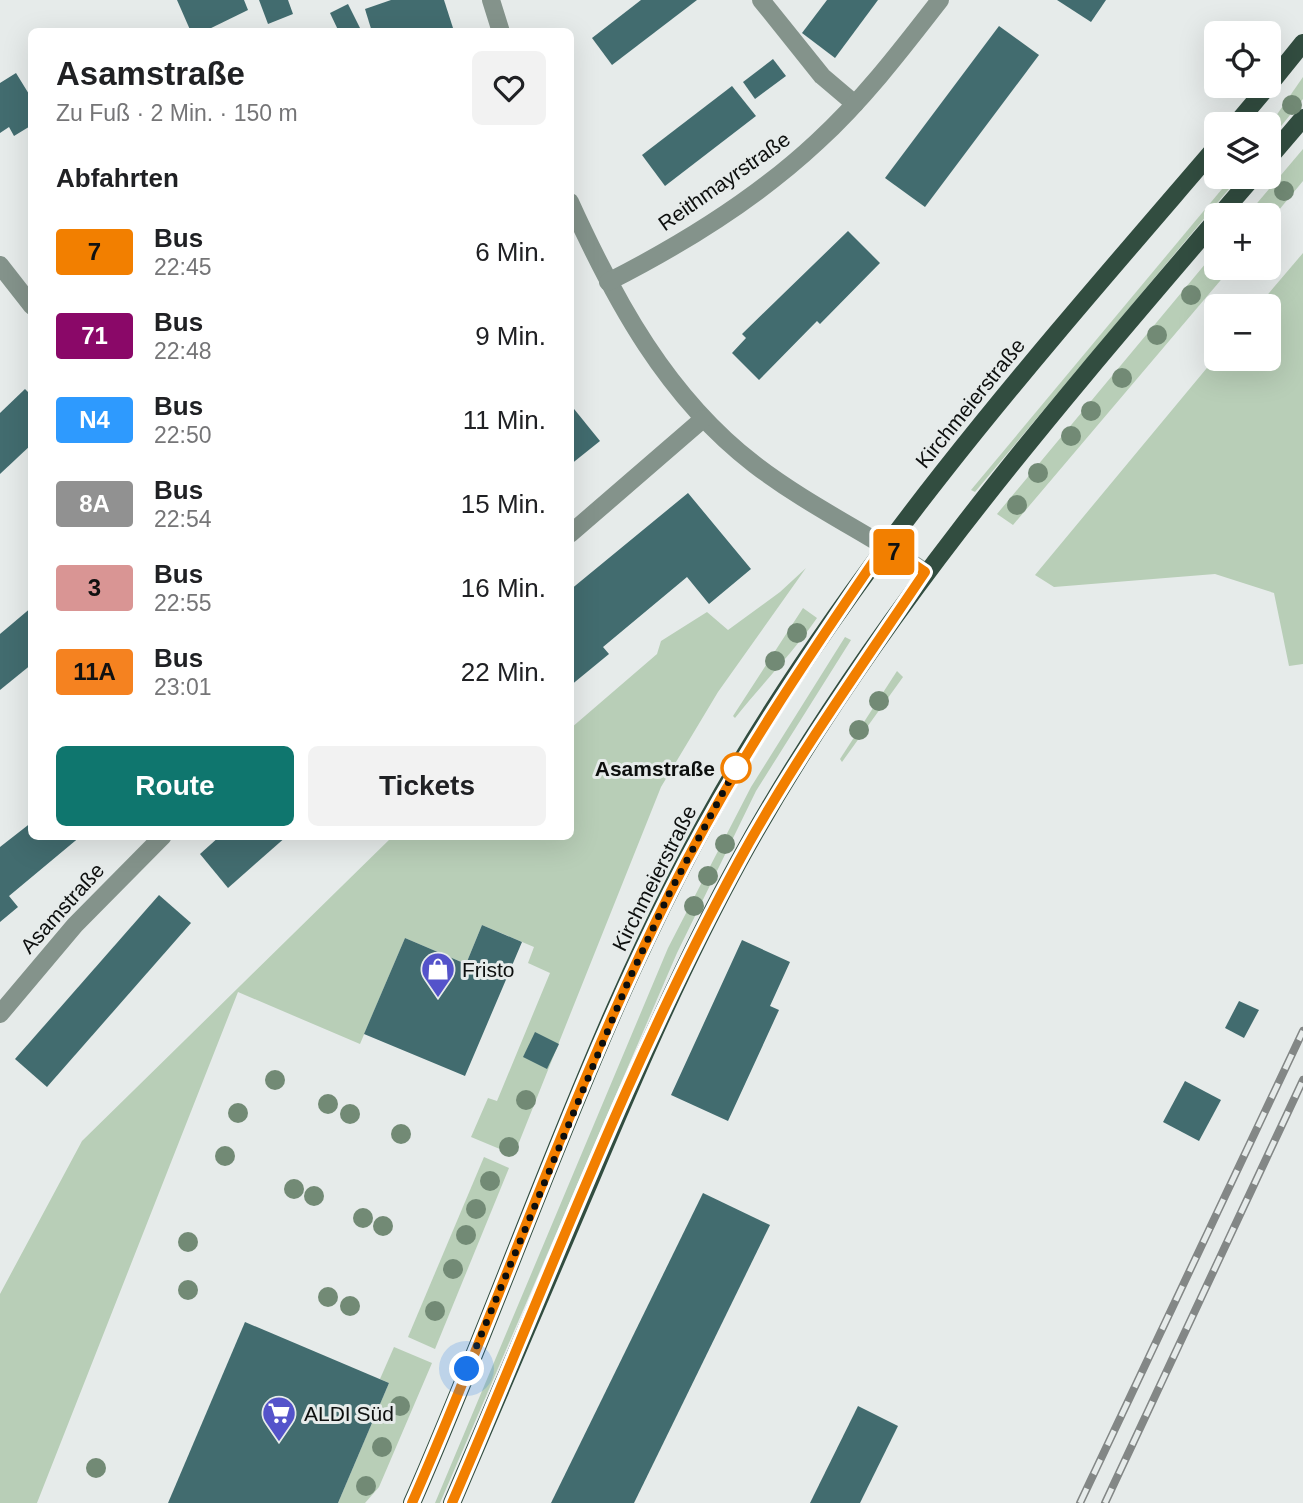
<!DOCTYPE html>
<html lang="de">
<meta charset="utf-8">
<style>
:root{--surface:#fff;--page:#f2f2f2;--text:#202124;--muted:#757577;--accent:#0f766e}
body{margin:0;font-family:Arial,sans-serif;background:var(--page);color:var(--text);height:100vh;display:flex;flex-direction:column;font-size:26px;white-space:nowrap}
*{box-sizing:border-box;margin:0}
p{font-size:23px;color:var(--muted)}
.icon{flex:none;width:38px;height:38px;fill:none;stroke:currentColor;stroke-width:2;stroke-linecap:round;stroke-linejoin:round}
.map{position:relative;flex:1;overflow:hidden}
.panel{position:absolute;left:28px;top:28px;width:546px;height:812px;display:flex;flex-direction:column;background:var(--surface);border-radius:10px;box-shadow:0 7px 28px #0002}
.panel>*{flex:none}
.badge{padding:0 14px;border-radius:5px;font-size:24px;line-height:46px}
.fabs{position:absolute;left:1204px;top:21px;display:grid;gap:14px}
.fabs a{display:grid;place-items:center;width:77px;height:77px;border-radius:10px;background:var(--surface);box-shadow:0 7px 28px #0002;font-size:35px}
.you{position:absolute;width:35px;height:35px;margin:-18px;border:5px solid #fff;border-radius:50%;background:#1a73e8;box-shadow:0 0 0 10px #1a73e833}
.map>.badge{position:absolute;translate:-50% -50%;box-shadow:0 0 0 4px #fff}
h2{padding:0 28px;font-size:26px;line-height:63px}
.round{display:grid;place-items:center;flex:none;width:74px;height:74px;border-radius:10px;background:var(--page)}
.headline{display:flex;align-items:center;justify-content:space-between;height:119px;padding:0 28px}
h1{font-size:33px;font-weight:800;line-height:52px}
.primary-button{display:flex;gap:14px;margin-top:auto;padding:14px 28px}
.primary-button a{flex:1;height:80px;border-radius:10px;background:var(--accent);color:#fff;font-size:28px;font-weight:800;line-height:80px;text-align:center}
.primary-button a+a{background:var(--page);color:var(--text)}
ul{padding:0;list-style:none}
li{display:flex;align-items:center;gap:21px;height:84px;padding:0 28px}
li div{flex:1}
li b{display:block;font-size:26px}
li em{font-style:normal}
li .badge{min-width:77px;font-weight:700;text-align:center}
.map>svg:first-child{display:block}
</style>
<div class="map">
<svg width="1303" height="1503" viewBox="0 0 1303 1503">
<rect width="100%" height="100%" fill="#e6ebea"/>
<g fill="#b8ceb7">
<path d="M1303,77v22l-34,42v-15z"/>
<path d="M1303,149v32l-34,41v-7h-22z"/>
<path d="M1232,177h7l-264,315 -4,-2z"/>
<path d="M1216,251v17h15l-218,257 -16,-11z"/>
<path d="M1303,253v411l-14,2 -15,-73 -59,-19 -161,13 -19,-12 181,-218 53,2v-53h-11z"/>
<path d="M806,568l-88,124 -57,95 -147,368 -43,-18 17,-39 9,3 53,-128 -22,-10 6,-16 -52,-22 -16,39 -61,-26 -45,106 -122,-52 -201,511h-37v-209l82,-153 310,-304 178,-1 1,-108 86,-74 4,-13 46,-29 21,18 52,-38z"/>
<path d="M803,608l14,10c-25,36 -55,66 -82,100l-2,-2z"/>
<path d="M845,637l6,3 -95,151 -79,162 -237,550h-5l233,-555 83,-161z"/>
<path d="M897,671l6,6 -61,85 -2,-3z"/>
<path d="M484,1157l25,11 -74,181 -27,-12z"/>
<path d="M394,1347l38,16 -53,124 -14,16h-27l51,-120 -9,-4z"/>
</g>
<g fill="#426c6f">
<path d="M177,0h67l4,10 -45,22h-12z"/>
<path d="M259,0h29l5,14 -25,10z"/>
<path d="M391,0h53l9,28 -10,4h-71l-7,-23z"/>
<path d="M641,0h56l-85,65 -20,-27z"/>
<path d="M827,0h51l-43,58 -33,-25z"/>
<path d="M1057,0h49l-15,22z"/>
<path d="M348,4l14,28h-23l-9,-19z"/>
<path d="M999,26l40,29 -114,152 -40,-29z"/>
<path d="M773,59l13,17 -31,23 -12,-17z"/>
<path d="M16,73l16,26v26l-18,11 -5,-9 -9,6v-50z"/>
<path d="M732,86l24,30 -91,70 -23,-31z"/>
<path d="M848,231l32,32 -60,61 -3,-3 -58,59 -27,-27 14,-15 -4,-4z"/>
<path d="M25,389l7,7v48l-32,30v-61z"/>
<path d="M570,404l30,37 -30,24z"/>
<path d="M688,493l63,76 -42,35 -22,-27 -84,70 6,7 -39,32v-96z"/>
<path d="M32,607v57l-32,26v-56z"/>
<path d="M32,822v14h49l-72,60 9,11 -18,15v-75z"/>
<path d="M220,836h67l-59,52 -28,-34z"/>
<path d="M159,895l32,28 -144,164 -32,-28z"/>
<path d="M482,925l40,17 -57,134 -101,-42 41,-96 61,26z"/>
<path d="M742,940l48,22 -20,44 9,4 -51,111 -57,-26z"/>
<path d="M1239,1001l20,9 -15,28 -19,-10z"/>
<path d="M535,1032l24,12 -12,25 -24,-12z"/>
<path d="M1185,1081l36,19 -22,41 -36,-19z"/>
<path d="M703,1193l67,32 -136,278h-83z"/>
<path d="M245,1322l144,61 -51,120h-170z"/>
<path d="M858,1406l40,20 -38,77h-50z"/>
</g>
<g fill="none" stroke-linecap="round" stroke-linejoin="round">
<g stroke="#84938b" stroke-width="18">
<path d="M491,0l10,32"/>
<path d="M761,0l61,76 33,28"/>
<path d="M570,202c45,99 97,195 184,262 53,41 115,70 171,108"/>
<path d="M0,265l32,41"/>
<path d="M608,282c73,-37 149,-84 209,-140 46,-42 85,-93 123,-142"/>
<path d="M570,534l133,-115"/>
<path d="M0,1014l75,-89 88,-89"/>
</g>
<g stroke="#324d40" stroke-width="18">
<path d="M1269,85l34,-42"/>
<path d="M1236,124l32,-38"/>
<path d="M1269,158l34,-40"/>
<path d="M1220,215l33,-38"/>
<path d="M412,1503c108,-244 189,-507 326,-737 134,-225 308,-421 478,-619"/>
<path d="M452,1503c46,-107 91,-213 137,-320 46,-109 93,-218 150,-322 129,-235 304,-439 477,-641"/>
</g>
<g stroke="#838786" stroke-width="8">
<g id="rail">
<path d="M1080,1503l223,-472"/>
<path d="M1105,1503l198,-423"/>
</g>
</g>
<use href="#rail" stroke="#e6ebea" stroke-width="5" stroke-dasharray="16" stroke-linecap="butt"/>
</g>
<g fill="#728a75">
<circle cx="1292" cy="105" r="10"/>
<circle cx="1284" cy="191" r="10"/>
<circle cx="1191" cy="295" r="10"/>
<circle cx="1157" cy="335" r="10"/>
<circle cx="1122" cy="378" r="10"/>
<circle cx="1091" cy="411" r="10"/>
<circle cx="1071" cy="436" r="10"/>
<circle cx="1038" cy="473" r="10"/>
<circle cx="1017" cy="505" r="10"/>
<circle cx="797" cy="633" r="10"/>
<circle cx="775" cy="661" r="10"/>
<circle cx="879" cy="701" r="10"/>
<circle cx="859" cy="730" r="10"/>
<circle cx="725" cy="844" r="10"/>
<circle cx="708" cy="876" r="10"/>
<circle cx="694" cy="906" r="10"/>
<circle cx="275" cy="1080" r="10"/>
<circle cx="526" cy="1100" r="10"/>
<circle cx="328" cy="1104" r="10"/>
<circle cx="238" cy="1113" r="10"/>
<circle cx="350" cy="1114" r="10"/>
<circle cx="401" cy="1134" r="10"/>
<circle cx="509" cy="1147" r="10"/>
<circle cx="225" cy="1156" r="10"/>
<circle cx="490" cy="1181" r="10"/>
<circle cx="294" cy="1189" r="10"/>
<circle cx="314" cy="1196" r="10"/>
<circle cx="476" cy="1209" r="10"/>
<circle cx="363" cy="1218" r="10"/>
<circle cx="383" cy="1226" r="10"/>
<circle cx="466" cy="1235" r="10"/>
<circle cx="188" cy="1242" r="10"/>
<circle cx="453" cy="1269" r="10"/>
<circle cx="188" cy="1290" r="10"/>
<circle cx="328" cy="1297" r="10"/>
<circle cx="350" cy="1306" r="10"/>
<circle cx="435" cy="1311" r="10"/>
<circle cx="400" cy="1406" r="10"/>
<circle cx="382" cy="1447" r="10"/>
<circle cx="96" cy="1468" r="10"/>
<circle cx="366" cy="1486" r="10"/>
</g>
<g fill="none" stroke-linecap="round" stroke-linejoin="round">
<g stroke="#fff" stroke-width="16">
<path id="line" d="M412,1503c89,-202 159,-412 258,-610 61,-123 137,-235 215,-348l40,27c-64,95 -131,188 -186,289 -111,203 -195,429 -287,642"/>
</g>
<use href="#line" stroke="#f27f00" stroke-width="10"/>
<path stroke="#0d0f0e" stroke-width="7" stroke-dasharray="0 12.6" d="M467,1369l161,-387 42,-90 66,-124"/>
</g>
<defs>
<g id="shop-pin" transform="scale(1.75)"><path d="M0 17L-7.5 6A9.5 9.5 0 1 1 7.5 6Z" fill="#5453ca" stroke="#e6ebea"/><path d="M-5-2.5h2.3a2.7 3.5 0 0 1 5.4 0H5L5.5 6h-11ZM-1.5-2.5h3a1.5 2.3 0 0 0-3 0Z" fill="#fff"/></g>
<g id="supermarket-pin" transform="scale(1.75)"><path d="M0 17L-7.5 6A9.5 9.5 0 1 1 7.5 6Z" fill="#5453ca" stroke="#e6ebea"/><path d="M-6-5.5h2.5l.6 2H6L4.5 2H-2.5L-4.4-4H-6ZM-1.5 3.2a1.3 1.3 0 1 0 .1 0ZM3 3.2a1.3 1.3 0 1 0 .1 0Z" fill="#fff"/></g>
</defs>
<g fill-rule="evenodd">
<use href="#shop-pin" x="438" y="969"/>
<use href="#supermarket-pin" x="279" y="1413"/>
</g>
<circle fill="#fff" stroke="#f27f00" stroke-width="3.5" cx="736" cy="768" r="14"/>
<g text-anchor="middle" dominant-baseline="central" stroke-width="6" stroke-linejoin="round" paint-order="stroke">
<g font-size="21" fill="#0d0f0e" stroke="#e6ebea">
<text transform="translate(724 181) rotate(-35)">Reithmayrstraße</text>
<text transform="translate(970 403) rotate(-51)">Kirchmeierstraße</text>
<text transform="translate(654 878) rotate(-63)">Kirchmeierstraße</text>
<text transform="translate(62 908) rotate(-48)">Asamstraße</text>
</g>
<g font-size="21" font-weight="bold" fill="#0d0f0e" stroke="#e6ebea" text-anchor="end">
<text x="715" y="768">Asamstraße</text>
</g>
<g font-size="21" fill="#0d0f0e" stroke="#e6ebea" text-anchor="start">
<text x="462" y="969">Fristo</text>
<text x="304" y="1413">ALDI Süd</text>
</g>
</g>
</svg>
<div class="fabs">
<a><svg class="icon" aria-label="locate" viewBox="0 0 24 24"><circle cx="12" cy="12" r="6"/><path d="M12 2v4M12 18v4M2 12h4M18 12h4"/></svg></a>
<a><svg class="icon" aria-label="layers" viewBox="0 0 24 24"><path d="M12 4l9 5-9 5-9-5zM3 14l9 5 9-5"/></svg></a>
<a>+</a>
<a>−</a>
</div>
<div class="you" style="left:467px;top:1369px"></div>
<b class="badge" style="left:894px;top:552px;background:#f27f00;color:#111">7</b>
<section class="panel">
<div class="headline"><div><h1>Asamstraße</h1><p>Zu Fuß · 2 Min. · 150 m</p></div><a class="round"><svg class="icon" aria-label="heart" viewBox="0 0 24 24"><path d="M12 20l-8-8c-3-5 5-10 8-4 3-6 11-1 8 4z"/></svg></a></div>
<h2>Abfahrten</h2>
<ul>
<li><span class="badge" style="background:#f27f00;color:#111">7</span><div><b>Bus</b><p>22:45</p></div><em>6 Min.</em></li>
<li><span class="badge" style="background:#8a0868;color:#fff">71</span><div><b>Bus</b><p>22:48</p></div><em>9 Min.</em></li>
<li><span class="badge" style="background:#2e9afe;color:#fff">N4</span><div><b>Bus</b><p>22:50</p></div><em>11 Min.</em></li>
<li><span class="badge" style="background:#919191;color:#fff">8A</span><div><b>Bus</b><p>22:54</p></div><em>15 Min.</em></li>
<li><span class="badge" style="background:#d99594;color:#111">3</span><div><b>Bus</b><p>22:55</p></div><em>16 Min.</em></li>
<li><span class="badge" style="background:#f58220;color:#111">11A</span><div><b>Bus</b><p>23:01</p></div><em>22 Min.</em></li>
</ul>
<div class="primary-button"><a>Route</a><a>Tickets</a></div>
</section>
</div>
